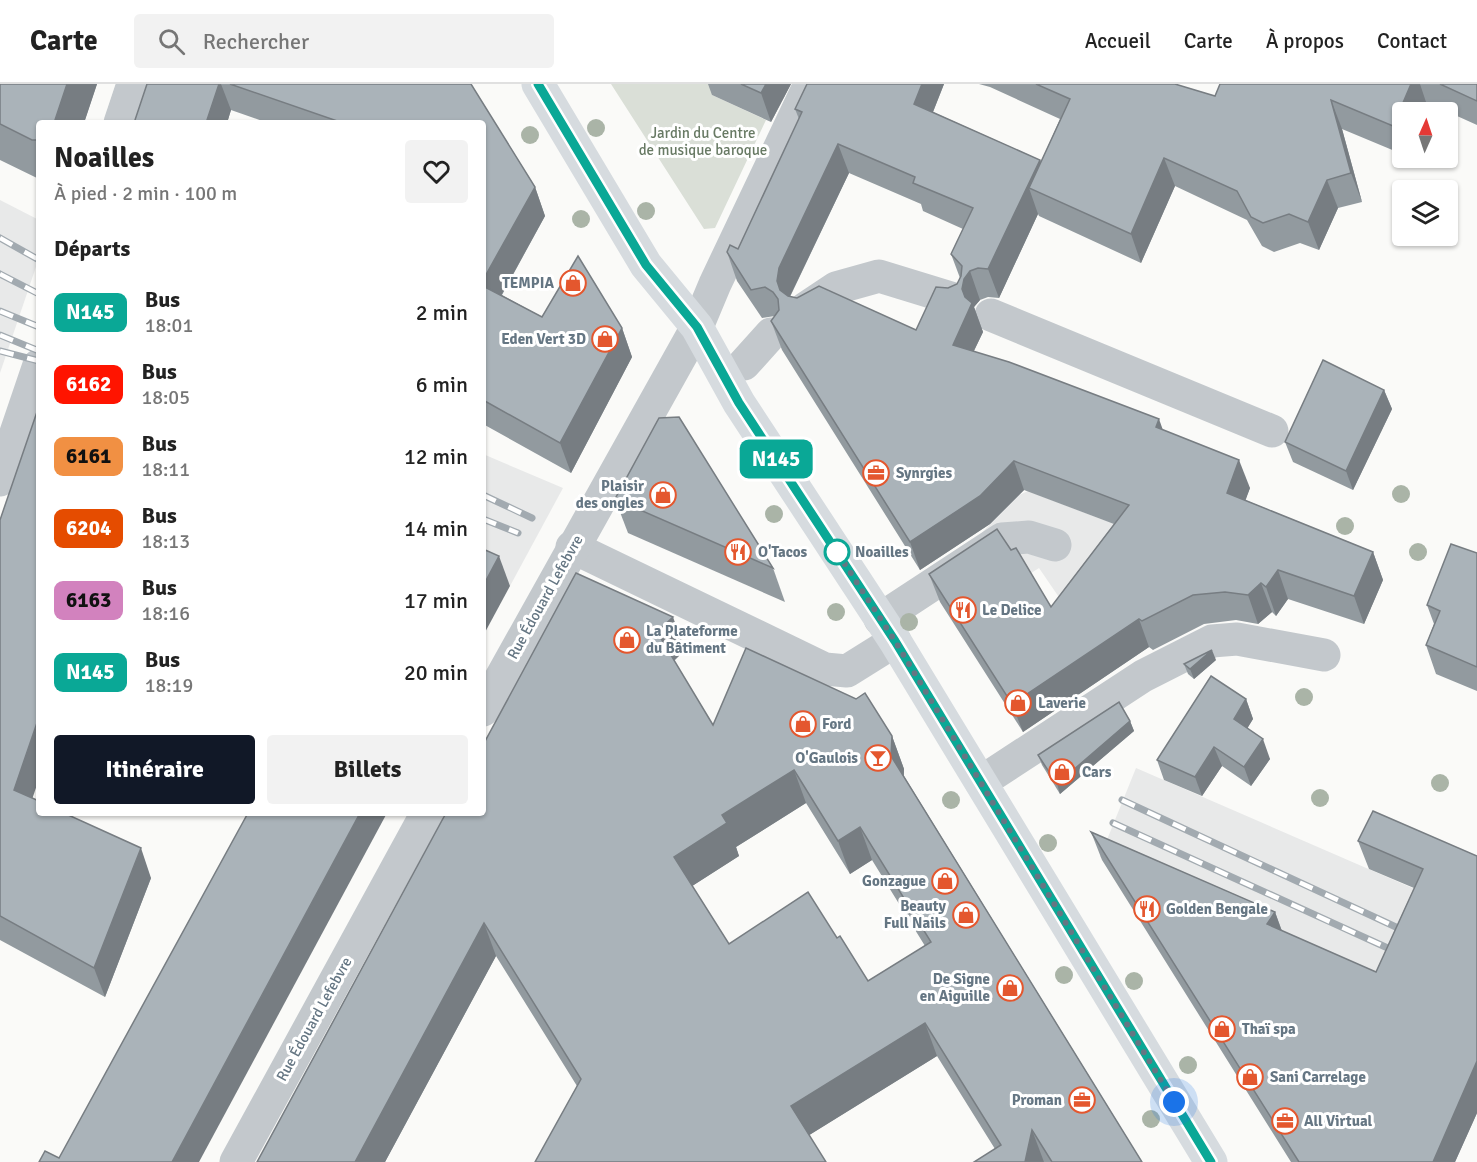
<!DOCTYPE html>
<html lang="fr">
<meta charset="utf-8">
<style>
:root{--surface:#fff;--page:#f2f2f2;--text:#222;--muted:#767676;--line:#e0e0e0;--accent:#111827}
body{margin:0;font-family:Signika,sans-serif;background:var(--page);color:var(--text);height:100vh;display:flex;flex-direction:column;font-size:22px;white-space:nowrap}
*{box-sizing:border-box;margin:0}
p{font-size:20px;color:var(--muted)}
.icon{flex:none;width:33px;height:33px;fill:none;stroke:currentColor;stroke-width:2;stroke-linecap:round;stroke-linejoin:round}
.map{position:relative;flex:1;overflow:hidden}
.details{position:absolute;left:36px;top:36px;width:450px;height:696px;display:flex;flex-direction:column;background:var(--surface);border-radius:6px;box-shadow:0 2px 4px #0004}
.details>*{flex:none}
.badge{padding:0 12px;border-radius:9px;font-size:21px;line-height:39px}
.needle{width:39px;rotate:3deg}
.fabs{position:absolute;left:1392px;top:18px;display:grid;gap:12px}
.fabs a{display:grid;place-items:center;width:66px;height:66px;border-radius:6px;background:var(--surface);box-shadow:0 2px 4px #0004;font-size:30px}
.you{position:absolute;width:30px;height:30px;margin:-15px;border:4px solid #fff;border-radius:50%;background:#1a73e8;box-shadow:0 0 0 9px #1a73e833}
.map>.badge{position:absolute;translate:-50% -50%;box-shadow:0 0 0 3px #fff}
h2{padding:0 18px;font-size:22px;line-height:54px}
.round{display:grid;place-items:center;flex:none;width:63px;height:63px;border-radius:6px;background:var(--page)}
.summary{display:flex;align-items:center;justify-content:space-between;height:102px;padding:0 18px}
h1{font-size:28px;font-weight:700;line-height:45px}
.button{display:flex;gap:12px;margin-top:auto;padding:12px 18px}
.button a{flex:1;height:69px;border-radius:6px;background:var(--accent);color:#fff;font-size:24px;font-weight:700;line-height:69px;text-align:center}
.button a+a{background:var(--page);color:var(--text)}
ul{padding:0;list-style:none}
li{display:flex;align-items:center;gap:18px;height:72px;padding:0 18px}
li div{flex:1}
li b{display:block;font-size:22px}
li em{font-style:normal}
li .badge{min-width:66px;font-weight:700;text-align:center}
header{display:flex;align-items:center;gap:36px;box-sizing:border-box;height:84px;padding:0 30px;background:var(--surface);border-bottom:2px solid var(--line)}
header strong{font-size:28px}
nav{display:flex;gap:33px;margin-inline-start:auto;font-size:21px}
.search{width:420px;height:54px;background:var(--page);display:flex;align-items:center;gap:15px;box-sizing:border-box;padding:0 21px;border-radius:6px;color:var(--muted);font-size:22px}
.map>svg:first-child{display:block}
</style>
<header>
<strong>Carte</strong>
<div class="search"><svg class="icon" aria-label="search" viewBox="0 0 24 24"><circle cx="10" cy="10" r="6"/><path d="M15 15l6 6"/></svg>Rechercher</div>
<nav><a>Accueil</a><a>Carte</a><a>À propos</a><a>Contact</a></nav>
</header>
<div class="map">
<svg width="1477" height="1078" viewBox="0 0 1477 1078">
<rect width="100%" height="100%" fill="#fafaf8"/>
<g fill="#e8e9e9">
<path d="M0,116l39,20v38l-39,115z"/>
<path d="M483,370l80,34 -53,98 -27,-13z"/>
<path d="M1028,407l73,28 129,41 -150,68 -41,-60 -17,11 -62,-24 59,-60z"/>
<path d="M1136,684l297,129 -41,90 -270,-118 -22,-12z"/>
</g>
<path fill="#dadfd7" d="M611,0h106l-5,11 54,25 -51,108 -11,1z"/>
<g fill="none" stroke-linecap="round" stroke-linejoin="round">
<g stroke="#c3c8cc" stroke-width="33">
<path d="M120,39l13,-39"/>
<path d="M806,224l30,-20 43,-12 75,23"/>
<path d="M991,231l281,116"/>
<path d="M744,280l27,-30"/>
<path d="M0,396l39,-115"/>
<path d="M572,463l253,122 22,2 48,-30"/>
<path d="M880,535l122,-80 27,-2 26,8"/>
<path d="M483,626l214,-383 18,-43 95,-200"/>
<path d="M981,698l162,-106 69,-35 25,-2 87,16"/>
<path d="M236,1078l191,-349"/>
</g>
<path stroke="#d6dbdf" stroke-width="33" d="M538,0l108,181 51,62 42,76 156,238 316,521"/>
<g stroke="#a2aab0" stroke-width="7">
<g id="rail">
<path d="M0,154l39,22"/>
<path d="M0,190l39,20"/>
<path d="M0,227l39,16"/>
<path d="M0,251l39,16"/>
<path d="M0,267l39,10"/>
<path d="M483,411l49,23"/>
<path d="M483,435l35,14"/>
<path d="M1122,716l289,134"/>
<path d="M1113,739l290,132"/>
</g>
</g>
<use href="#rail" stroke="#fff" stroke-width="4.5" stroke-dasharray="14" stroke-linecap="butt"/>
</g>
<g fill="#aab4a7">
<circle cx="596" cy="44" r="9"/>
<circle cx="530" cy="51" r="9"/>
<circle cx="646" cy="127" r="9"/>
<circle cx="581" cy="135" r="9"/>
<circle cx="1401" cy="410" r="9"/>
<circle cx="774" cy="430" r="9"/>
<circle cx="1345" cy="442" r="9"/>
<circle cx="1418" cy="468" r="9"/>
<circle cx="836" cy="528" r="9"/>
<circle cx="909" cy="538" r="9"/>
<circle cx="1304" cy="613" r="9"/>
<circle cx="1440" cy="699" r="9"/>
<circle cx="1320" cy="714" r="9"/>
<circle cx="951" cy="716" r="9"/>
<circle cx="1048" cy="759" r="9"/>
<circle cx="1064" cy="891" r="9"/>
<circle cx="1134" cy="897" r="9"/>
<circle cx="1188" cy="981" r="9"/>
<circle cx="1151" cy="1035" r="9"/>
</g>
<g fill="#929a9f" fill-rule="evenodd">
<path d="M0,0h97l-13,39h-45v56l-39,-19z"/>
<path d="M147,0h324l64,103 10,29 -43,79 40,22 80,11 10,29 -61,116 -88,-49v-301h-215l-37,-13 -4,13h-93z"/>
<path d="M708,0h83l-20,38 -59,-27z"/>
<path d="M807,0h137l-11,28 107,48 1,2 19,-43 -70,-32 -11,-3h196l40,12 5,-12h257v41l-51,-23 -4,10h-20v42l-60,-25 20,73 -24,6 -19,42 -19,-7 -26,9 -12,-6 -15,-26 -72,-34 -34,77 -102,-47 -1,-2 -39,84 -11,-1 -8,3 -6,7 9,25 -9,19 189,79 87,58 -5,12 128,52 10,28 -19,44 -76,-25 -12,17 -4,-4 -14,12 -22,-4 -32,4 -51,26 -4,-3 -126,85 -83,-130 -11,-28 82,-24 40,57 63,-83 -90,-34 -34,34 -70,46 -138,-220 -11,-29 4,-5 -13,2 -25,-37 -10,-29 11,-3 61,-130 -4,-10zM849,89l72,31 2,7 40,18 -12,25 9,24 -3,6 -9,4 -32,42 -126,-33z"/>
<path d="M1384,306l8,19 -39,81 -60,-28 -8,-20z"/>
<path d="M615,415l158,69 12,34 -157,-69z"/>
<path d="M0,436l32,278 119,80 -46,119 -105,-57z"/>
<path d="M1477,469v138l-41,-17 -10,-29 8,-21 -7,-19z"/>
<path d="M685,566l-11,11 39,64 179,11 12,33v7l238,386h-168l21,-13 -58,-93 -128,79 -232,-49 -81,-130 -111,206h-128l189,-349zM806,719l44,71 22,-14 53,86 -57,35 -31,-43 -108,6 -37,-58 47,-30 -3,-9z"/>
<path d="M1216,576l-22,19 -6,-5 -4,-10z"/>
<path d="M1246,615l7,20 -6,9 23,31 -19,27 -29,-20 -20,30 -38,-16 -7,-20z"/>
<path d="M1130,637l4,10 -74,63 -18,-29 -4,-10z"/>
<path d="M1091,748l184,80 7,19 94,41 38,-84 -45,-19 -11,-28 119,15v257l-22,49h-164l-189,-302z"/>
</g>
<g fill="#777d82">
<path d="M67,0h30l-13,39h-30z"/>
<path d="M219,0h2l10,26 -4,13h-21z"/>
<path d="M766,0h25l-20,38 -10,-29z"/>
<path d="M922,0h22l-19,48 -11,-28z"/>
<path d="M1411,0h9l6,18 -4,10h-20v40l-9,-26z"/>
<path d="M1331,16l11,29 20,73 -11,-29z"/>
<path d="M838,60l11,29 -59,123 -3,14 -10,-29 2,-13z"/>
<path d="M1164,74l11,28 -34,77 -10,-29z"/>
<path d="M1040,76l10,29 -21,-1 9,26 -39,84 -11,-29z"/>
<path d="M1327,96l11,28 -19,42 -11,-28z"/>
<path d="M535,103l10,29 -54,98 -8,-23v-11z"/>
<path d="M970,187l10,29 -6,7 9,25 -20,41 -10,-28 11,-66z"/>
<path d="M622,244l10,29 -61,116 -11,-30z"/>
<path d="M1384,306l8,19 -39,81 -7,-19z"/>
<path d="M1159,335l10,28 -13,-20z"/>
<path d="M1239,376l11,28 -12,33 -11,-28z"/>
<path d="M1014,377l10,29 -34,34 -70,46 -10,-28z"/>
<path d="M1373,468l10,28 -19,44 -10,-28z"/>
<path d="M499,472l11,30 -27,50v-50z"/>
<path d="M1278,486l10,29 -12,17 -10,-29z"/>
<path d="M1261,499l11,29 -14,12 -10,-29z"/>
<path d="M673,533l12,33 -16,15 -12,-33z"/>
<path d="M1139,535l10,28 -126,85 -11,-28z"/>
<path d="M1212,566l4,10 -22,19 -4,-10z"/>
<path d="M1246,615l7,20 -12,20 -7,-20z"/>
<path d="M39,633v62l-14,41 -11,-30z"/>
<path d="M1130,637l4,10 -74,63 -3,-10z"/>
<path d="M892,652l12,33 -1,20 -12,-33z"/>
<path d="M1263,655l7,20 -19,27 -7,-19z"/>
<path d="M1214,663l8,19 -20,30 -7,-19z"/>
<path d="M794,686l12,33 -70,44 3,9 -53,34 -12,-33 48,-42z"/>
<path d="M360,729h27l-188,349h-27z"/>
<path d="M860,743l12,33 -22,14 -12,-33z"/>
<path d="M141,764l10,30 -46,119 -11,-29z"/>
<path d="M1275,828l10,28 -18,-16z"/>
<path d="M484,839l12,33 -111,206h-30z"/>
<path d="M925,939l12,33 -134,83 -12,-33z"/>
<path d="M1477,977v52l-22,49h-22z"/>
<path d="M1032,1046l12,32h-19z"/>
</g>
<g fill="#aab3b9" stroke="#777d82" stroke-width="1.5" fill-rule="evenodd">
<path d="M0,0h67l-13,39h-15v17h-7l-32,-16z"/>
<path d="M147,0h72l-13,39h-72z"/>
<path d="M230,0h241l64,103 -52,93v-157h-140z"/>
<path d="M741,0h25l-5,9z"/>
<path d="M807,0h115l-8,20 126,56 -52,109 -10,-1 -8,3 -6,8 -2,10 3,8 7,6 -19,42 56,17 150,57 -3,8 83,33 -12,33 146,59 -19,44 -76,-26 -12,17 -5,-4 -13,12 -23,-3 -32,3 -51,26 -3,-2 -127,85 -83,-130 68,-45 14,21 5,-2 35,59 78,-102 -115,-44 -34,35 -70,46 -139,-221 8,-11 -1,-11 -5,-7 -8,-5 -14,3 -24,-38 3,-7 8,4 64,-137 -7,-3zM838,60l77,33 -2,6 60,25 -22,46 11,12 -1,10 -4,8 -9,4 -12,-1 -20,43 -97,-44 -22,12 -9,-2 -8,-6 -3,-9 2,-13z"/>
<path d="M1036,0h139l40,12 5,-12h191l-18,42 -62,-26 20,73 -24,7 -19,42 -19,-8 -26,9 -12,-6 -14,-26 -73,-33 -33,76 -102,-46 41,-89z"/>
<path d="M1440,0h37v17z"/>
<path d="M578,172l44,72 -62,115 -77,-43v-114l59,31z"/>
<path d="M1323,276l61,30 -38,81 -61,-29z"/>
<path d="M39,322v311l-25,73 25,11v12h25l77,35 -47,120 -94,-52v-396z"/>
<path d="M679,333l94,151 -158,-69 44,-81z"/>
<path d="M1451,460l26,9v114l-51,-22 14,-34 -13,-6z"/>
<path d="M483,465l16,7 -16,30z"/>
<path d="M576,489l97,44 -16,15 56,93 33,-77 110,51 9,-6 27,43 -1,20 251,406h-90l-20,-32 -7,32h-51l27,-17 -76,-122 -134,83 35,56h-291l46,-83 -97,-156 -129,239h-98l189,-349h37v-68zM794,686l44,71 22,-14 71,115 -63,39 -28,-45 -3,2 -29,-46 -79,52 -55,-87 53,-34 -5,-8z"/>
<path d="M1212,566l-22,19 -6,-5z"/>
<path d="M1211,592l35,23 -12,20 29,20 -19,28 -30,-20 -19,30 -38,-17z"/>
<path d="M1119,618l11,19 -73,63 -19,-29z"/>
<path d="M1373,727l104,45v205l-44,101h-134l-208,-330 184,80 -8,12 109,48 47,-103 -65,-28z"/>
<path d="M248,729h112l-188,349h-133l6,-11 14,7z"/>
</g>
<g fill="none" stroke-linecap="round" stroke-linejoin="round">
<g stroke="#fff" stroke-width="14">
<path id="line" d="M538,0l108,181 51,62 42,76 156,238 316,521"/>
</g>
<use href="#line" stroke="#0aa896" stroke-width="9"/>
<path stroke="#657683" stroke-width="6" stroke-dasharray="0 10.8" d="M837,468l-2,-3 60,92 279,461"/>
</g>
<defs>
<g id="shop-ring" transform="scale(1.35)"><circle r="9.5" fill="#fff" stroke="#e4572e" stroke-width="1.5"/><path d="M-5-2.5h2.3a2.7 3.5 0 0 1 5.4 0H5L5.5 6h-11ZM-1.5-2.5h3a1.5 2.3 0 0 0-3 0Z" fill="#e4572e"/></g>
<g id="office-ring" transform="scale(1.35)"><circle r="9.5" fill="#fff" stroke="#e4572e" stroke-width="1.5"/><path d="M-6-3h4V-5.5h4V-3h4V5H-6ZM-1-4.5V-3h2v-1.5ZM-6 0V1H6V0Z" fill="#e4572e"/></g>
<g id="restaurant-ring" transform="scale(1.35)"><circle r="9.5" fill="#fff" stroke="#e4572e" stroke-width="1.5"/><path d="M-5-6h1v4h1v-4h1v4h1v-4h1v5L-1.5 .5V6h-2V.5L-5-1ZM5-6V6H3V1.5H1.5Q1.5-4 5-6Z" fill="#e4572e"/></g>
<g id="bar-ring" transform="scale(1.35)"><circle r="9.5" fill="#fff" stroke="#e4572e" stroke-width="1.5"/><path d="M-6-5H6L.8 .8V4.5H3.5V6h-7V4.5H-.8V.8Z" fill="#e4572e"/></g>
</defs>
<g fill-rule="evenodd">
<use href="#shop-ring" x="573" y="199"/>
<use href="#shop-ring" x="605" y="255"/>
<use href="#office-ring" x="876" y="389"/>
<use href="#shop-ring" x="663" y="411"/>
<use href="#restaurant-ring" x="738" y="468"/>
<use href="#restaurant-ring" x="963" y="526"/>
<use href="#shop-ring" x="627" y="556"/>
<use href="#shop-ring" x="1018" y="619"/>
<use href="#shop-ring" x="803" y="640"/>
<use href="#bar-ring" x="878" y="674"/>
<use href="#shop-ring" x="1062" y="688"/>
<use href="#shop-ring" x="945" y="797"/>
<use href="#restaurant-ring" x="1147" y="825"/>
<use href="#shop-ring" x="966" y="831"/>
<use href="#shop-ring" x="1010" y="904"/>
<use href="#shop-ring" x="1222" y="945"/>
<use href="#shop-ring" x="1250" y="993"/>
<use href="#office-ring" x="1082" y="1016"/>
<use href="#office-ring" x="1285" y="1037"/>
</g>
<circle fill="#fff" stroke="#0aa896" stroke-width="3" cx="837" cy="468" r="12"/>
<g text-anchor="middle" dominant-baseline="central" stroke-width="6" stroke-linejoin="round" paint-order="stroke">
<g font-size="15" fill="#687a64" stroke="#fff">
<text x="703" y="49">Jardin du Centre<tspan x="703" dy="17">de musique baroque</tspan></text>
</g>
<g font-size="15" font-weight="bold" fill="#657683" stroke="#fff" text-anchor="start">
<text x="554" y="199" text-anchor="end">TEMPIA</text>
<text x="586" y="255" text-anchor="end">Eden Vert 3D</text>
<text x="896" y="389">Synrgies</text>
<text x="644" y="402" text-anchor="end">Plaisir<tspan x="644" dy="17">des ongles</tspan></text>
<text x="758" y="468">O'Tacos</text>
<text x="982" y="526">Le Delice</text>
<text x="646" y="547">La Plateforme<tspan x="646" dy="17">du Bâtiment</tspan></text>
<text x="1038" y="619">Laverie</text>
<text x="822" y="640">Ford</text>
<text x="858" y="674" text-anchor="end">O'Gaulois</text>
<text x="1082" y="688">Cars</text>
<text x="926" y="797" text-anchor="end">Gonzague</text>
<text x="946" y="822" text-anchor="end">Beauty<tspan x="946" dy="17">Full Nails</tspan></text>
<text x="1166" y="825">Golden Bengale</text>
<text x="990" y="895" text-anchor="end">De Signe<tspan x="990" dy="17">en Aiguille</tspan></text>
<text x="1242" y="945">Thaï spa</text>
<text x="1270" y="993">Sani Carrelage</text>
<text x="1062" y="1016" text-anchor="end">Proman</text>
<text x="1304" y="1037">All Virtual</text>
</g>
<g font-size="15" font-weight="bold" fill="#657683" stroke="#fff" text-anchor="start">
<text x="855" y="468">Noailles</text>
</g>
<g font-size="15" fill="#657683" stroke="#fff">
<text transform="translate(545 513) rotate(-61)">Rue Édouard Lefebvre</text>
<text transform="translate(314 935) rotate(-61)">Rue Édouard Lefebvre</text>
</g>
</g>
</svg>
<div class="fabs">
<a><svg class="needle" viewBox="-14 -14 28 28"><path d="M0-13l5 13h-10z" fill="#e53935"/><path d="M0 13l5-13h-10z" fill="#767676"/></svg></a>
<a><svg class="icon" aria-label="layers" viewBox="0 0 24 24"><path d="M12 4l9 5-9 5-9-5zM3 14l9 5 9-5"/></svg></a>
</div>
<div class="you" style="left:1174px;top:1018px"></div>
<b class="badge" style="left:776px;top:375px;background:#0aa896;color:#fff">N145</b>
<section class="details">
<div class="summary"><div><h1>Noailles</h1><p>À pied · 2 min · 100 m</p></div><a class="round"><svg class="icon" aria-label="heart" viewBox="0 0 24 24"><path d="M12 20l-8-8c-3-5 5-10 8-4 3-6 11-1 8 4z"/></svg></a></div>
<h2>Départs</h2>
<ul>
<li><span class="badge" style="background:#0aa896;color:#fff">N145</span><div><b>Bus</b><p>18:01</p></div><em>2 min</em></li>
<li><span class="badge" style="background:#ff1400;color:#fff">6162</span><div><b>Bus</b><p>18:05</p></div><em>6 min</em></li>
<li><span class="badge" style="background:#f19043;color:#111">6161</span><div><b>Bus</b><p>18:11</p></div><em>12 min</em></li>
<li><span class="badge" style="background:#e54c00;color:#fff">6204</span><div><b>Bus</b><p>18:13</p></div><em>14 min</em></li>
<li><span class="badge" style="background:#d282be;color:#111">6163</span><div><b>Bus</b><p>18:16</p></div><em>17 min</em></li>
<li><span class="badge" style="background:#0aa896;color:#fff">N145</span><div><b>Bus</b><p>18:19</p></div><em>20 min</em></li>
</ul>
<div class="button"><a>Itinéraire</a><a>Billets</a></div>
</section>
</div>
